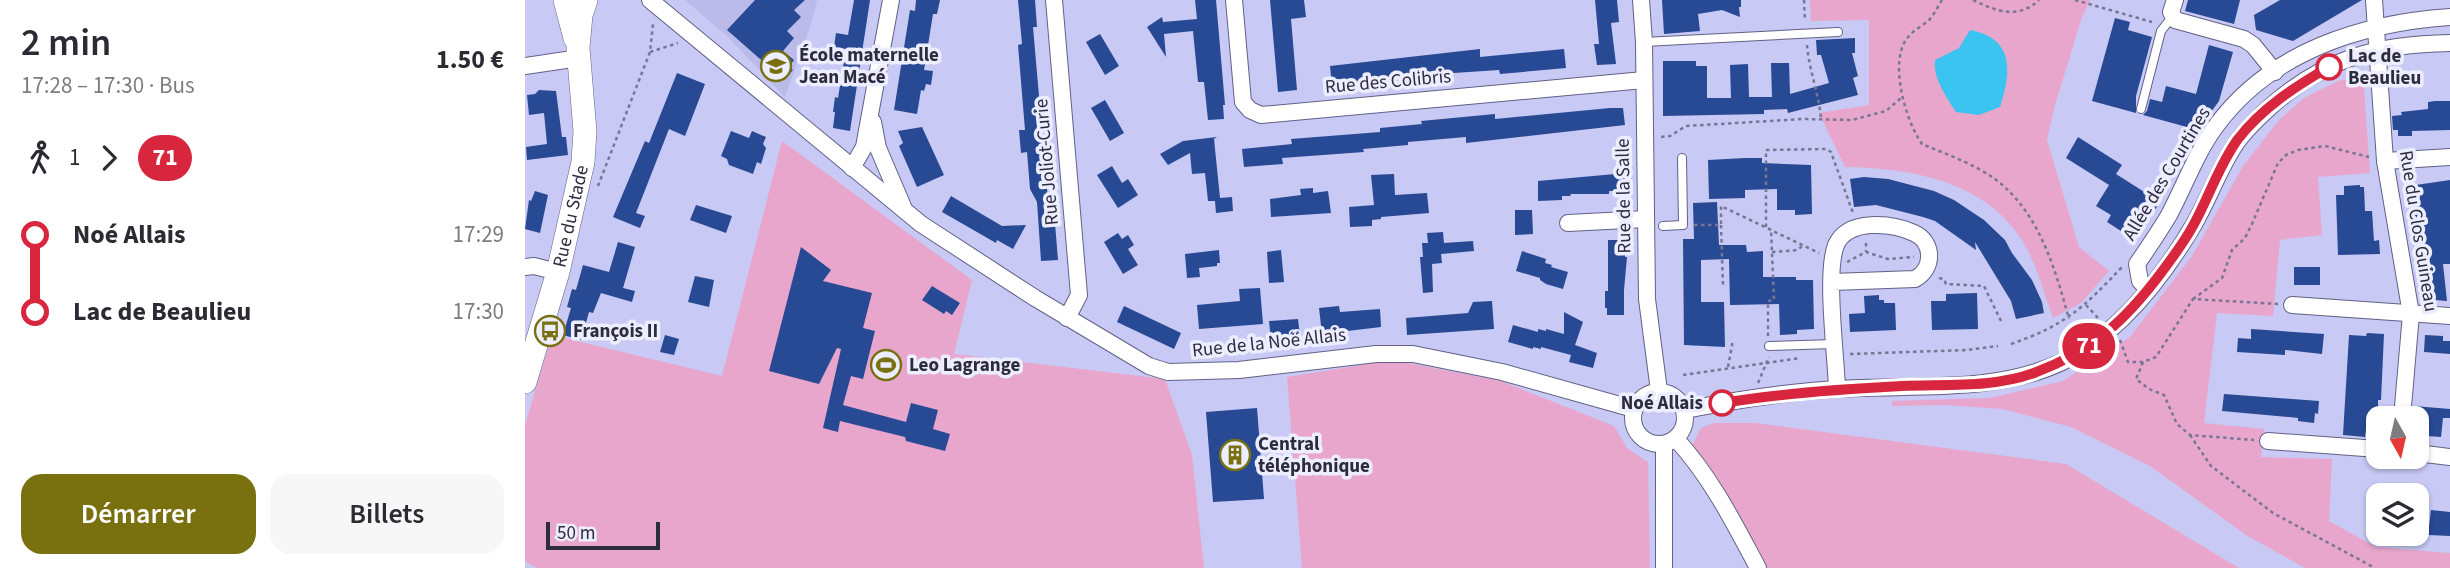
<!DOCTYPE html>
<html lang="fr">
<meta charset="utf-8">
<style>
:root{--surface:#fff;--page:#f7f7f7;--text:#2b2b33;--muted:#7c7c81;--accent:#797010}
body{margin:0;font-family:"Source Sans 3",sans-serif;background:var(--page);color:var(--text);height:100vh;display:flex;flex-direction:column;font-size:26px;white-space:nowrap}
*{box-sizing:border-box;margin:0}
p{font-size:23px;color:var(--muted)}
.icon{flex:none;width:38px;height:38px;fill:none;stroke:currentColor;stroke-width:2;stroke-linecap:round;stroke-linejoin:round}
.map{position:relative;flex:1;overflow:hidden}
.panel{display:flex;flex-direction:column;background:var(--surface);width:525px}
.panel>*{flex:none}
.badge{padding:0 14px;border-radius:23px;font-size:24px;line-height:46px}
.needle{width:46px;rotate:172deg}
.tools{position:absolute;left:1841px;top:406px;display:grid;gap:14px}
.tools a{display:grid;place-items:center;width:63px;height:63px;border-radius:14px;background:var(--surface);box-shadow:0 2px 5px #0004;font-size:35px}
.scale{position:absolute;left:21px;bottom:18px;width:114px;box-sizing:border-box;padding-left:7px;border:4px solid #2c2c3d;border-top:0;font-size:19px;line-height:24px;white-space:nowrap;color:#2c2c3d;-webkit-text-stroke:5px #ecedfe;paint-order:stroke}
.map>.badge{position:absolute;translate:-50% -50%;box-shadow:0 0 0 4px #fff}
.legs{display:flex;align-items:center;gap:10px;height:77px;padding:0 21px;font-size:23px}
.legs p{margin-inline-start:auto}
.overview{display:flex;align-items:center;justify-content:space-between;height:119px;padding:0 21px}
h1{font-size:38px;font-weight:600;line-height:52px}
.cta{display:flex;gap:14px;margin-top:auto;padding:14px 21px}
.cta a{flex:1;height:80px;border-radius:21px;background:var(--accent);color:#fff;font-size:28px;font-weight:600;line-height:80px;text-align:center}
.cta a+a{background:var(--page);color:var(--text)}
ul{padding:0 21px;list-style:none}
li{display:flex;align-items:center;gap:24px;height:77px;font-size:26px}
li i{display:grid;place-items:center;width:10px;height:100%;margin:0 9px;background:currentColor}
li i::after{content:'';width:18px;height:18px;margin:-9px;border:5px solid;border-radius:50%;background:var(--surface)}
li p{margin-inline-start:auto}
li:first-child i{background:linear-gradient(#0000 50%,currentColor 0)}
li:last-child i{background:linear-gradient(currentColor 50%,#0000 0)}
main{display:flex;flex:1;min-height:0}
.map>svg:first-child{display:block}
</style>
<main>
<section class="panel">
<div class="overview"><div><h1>2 min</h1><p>17:28 – 17:30 · Bus</p></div><b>1.50 €</b></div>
<div class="legs"><svg class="icon" aria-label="walk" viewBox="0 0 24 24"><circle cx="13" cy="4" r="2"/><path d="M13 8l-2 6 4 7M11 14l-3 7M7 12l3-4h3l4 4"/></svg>1<svg class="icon" aria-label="forward" viewBox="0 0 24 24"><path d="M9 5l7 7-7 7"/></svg><b class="badge" style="background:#d7263d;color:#fff">71</b></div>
<ul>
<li><i style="color:#d7263d"></i><b>Noé Allais</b><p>17:29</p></li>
<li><i style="color:#d7263d"></i><b>Lac de Beaulieu</b><p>17:30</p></li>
</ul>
<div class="cta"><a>Démarrer</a><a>Billets</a></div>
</section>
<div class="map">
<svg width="1925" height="568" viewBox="0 0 1925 568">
<rect width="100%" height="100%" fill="#c8c9f4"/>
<path fill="#babbeb" d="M160,0h132l-4,18 -28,79 -59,-62z"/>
<g fill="#e8a6cd">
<path d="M1285,0h280l-8,17 -27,88 -8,35 32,107 30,24 -28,32 -28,15c-10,-27 -17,-57 -33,-81 -38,-57 -112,-69 -175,-70l-26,-54 50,-8v-85l-58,1z"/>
<path d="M1838,75l7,98 -52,4 4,58 -42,5 -7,76 -56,-3 -13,110 60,6 -3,28 71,2 -3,62 47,26 74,6v15h-145l-59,-33 -96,-69 -79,-39 -69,-18 -57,-4 -53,1v-5l98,-3 73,-17 67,-44 62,-81 51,-90 36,-46 25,-22 34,-17z"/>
<path d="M257,141l190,139 -18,74 211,25 27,76 12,113h-667l-12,-7v-136l27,-90 170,41z"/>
<path d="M867,360l109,21 113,45 13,22 21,14 2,106h-348l-15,-191z"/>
<path d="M1189,423h41l311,41 173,104h-472l-44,-79 -31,-43 9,-18z"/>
</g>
<path fill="#3ac4ef" d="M1445,30c44,8 42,42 30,77l-21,8 -23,-3c-10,-16 -23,-33 -21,-52l24,-12z"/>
<g fill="#284993">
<path d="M230,0h50l-11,10 7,7 -14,14 7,7 -11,13 11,9 -5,7 4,3 -9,10 -57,-50z"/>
<path d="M329,0h16l-20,131 -17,-3 2,-16h-2l2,-15 3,1 8,-49 -12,-2 2,-14 12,2z"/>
<path d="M391,0h24l-3,14h-4l-9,56 9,1 -2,14 -5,-1 -2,7 -3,-1 -4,24 -23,-4 16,-100 5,1z"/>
<path d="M493,0h17l2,27h-4l15,173 5,-1 5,61 -17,1 -4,-59 -7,-13 -3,-37 -6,1 -2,-23h6l-7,-85 4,-1z"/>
<path d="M670,0h21l9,105h-2l1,14 -16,1 -4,-38h-6l-5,-51 -29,3 2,23 -19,-30 15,-10 1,5 34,-3z"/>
<path d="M745,0h34l2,17 -15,2 6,71 -19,2z"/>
<path d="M1070,0h22l2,22 -8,1 5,41 -19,1 -3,-21h5z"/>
<path d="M1137,0h79v7h-2l1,10 -18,-7 -24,4 2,17 -36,3z"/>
<path d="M1663,0h52l-6,24 -49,-13z"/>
<path d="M1755,0h82l-69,41 -37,-11 -2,-15z"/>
<path d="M1590,18l15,4 -2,8 24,7 -16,59v17l-44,-12z"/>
<path d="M575,34l19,32 -14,9 -19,-33z"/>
<path d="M1330,38v15h-3l6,23 -5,2 5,17 -70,18 -1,-4 -23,1v4l-101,2v-55h33v5h11v32h24l-1,-33 18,-1 1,33h23l-1,-34h18l1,31 39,-11 -8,-28h-4l-1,-15z"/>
<path d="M1684,45l24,7 -14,49 -21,29 -55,-15 4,-4 3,-12 12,3 4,-16 30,8z"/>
<path d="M955,49v8l84,-8 2,19 -66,6 -1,-4 -91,6 -76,11 -2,-21z"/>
<path d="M152,73l28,11 -20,52 -16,-7 -33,84 9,3 -5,12 -27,-11 32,-76 4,2z"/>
<path d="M14,90l17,1 6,46h4l2,18 -41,5 -1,-13 21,-3 -3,-31 -15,2 -2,-20 8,-1z"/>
<path d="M580,100l19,33 -14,8 -19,-33z"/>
<path d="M1910,101h15v29l-38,1v5h-14v-6h-5l-1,-14 10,-1 -1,-3 27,-3v-7z"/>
<path d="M1085,108h13l2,17 -159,18v-6l-58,5v3l-45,4 1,3 -82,6 1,6 -39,3 -2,-18 50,-5 -1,-5 89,-7v-4l42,-4 -1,-3 74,-7v5z"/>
<path d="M397,127l22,48 -27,12 -18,-41 4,-3 -5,-12z"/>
<path d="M206,131l18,7 3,-7 14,6 -3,7 3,4 -5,16 -4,-2 -4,12 -24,-9 -2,-6 -6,-3z"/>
<path d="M692,137l-3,2 6,59 12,-1 1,14 -17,2 -1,-12h-7l-3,-28 -13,1 -2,-21 -22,12 -8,-11 23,-13z"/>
<path d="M1553,137l44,28 -6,9 44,28 -22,34 -15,-9 -2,4 -14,-9 4,-7 -15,-9 13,-21 -43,-27z"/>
<path d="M1220,158h17v5l49,2 1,49 -17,1v-5h-18v-21l-32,1v8l-36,1 -1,-39z"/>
<path d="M587,166l10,17 6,-4 10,16 -20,13 -21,-33z"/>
<path d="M1101,173l1,18h-18v3h-38l-1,2h-8v4l-24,1v-20z"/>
<path d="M869,174l1,21 32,-2 2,20 -48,4v2l-9,1v6l-22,1 -1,-20 25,-2 -3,-30z"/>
<path d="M1339,177l24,2 46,12 20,9 30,20 21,20 7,13 20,27 10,22 2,11 -28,6 -5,-18 -36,-59 1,8 -41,-29 -12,-4 -47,-12 -22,2 -4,-28z"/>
<path d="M1925,180v84h-7l4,37 -12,-1 -1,-9 -13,1 -5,-38h2l-7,-42 2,-1 -4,-25z"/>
<path d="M1835,185v2h4l1,24h7l2,30 5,-1 1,14 -42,1 -2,-60h8v-9z"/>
<path d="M788,188v5l15,-2 3,22 -60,4 -1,-18 31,-4 -1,-6z"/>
<path d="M10,191l13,4 -8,38 -15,-4 4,-29 2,1z"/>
<path d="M426,196l51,30 24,-1 -13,24 -16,-9 -1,3 -54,-31z"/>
<path d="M1192,202l2,43h27l1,7 16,-1v26h33v3h17l1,49 -17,1v4l-17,1 -1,-31 -49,1 -1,-46 -28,1v42h23l1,45 -41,-2 -1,-106h11l-1,-36z"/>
<path d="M171,205l36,11 -6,17 -36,-13z"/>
<path d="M990,210h17l1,24 -18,1z"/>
<path d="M918,232l1,11 29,-2 1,10 -33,3 1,9 -10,1 1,28 -10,1 -3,-36h3l-1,-14h6l-1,-10z"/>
<path d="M593,233l4,6 6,-4 6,10 -6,4 10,16 -15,9 -19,-32z"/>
<path d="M1083,240h17v17h2l-3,33v25h-17v-7h-2v-17h3z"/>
<path d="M93,242l17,5 -12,41 12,3 -3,11 -31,-9 -8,20 -4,-1 -8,28 -18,-5 8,-27 -4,-1 5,-18 4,1 7,-25 26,7z"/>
<path d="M276,247l30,23 -8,11 49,12 -9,35 12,3 -12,48 -12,-3 -8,29 63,17 5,-19 27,7 -5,19 17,5 -5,17 -39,-10 -1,-4 -65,-16 -2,11 -15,-4 18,-79 -4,-1 -18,36 -50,-13z"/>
<path d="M694,250l1,13h-3v3l-18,2 1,9 -13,1 -2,-24z"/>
<path d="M756,250l3,32 -15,1 -2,-31z"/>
<path d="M997,251l24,8 -1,4 7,2 -1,2 17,5 -5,17 -17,-5 -6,-4v-2l-24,-7z"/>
<rect x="1769" y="267" width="26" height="18"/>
<path d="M170,276l19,4 -5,27 -21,-5z"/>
<path d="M407,286l28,17 -8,12 -6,-4 -2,3 -22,-14z"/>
<path d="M735,288l3,36 -64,5 -2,-24 43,-4 -1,-12z"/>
<path d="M1452,293l1,36 -46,1 -1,-29h15v-7z"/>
<path d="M1354,295v5h5v3h11l1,27 -46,2 -1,-18 16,-1 -1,-17z"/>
<path d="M967,301l2,28 -87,6 -1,-17 62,-5 5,-11z"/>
<path d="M599,306l57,27 -7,16 -57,-27z"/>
<path d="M814,306l1,6 40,-3 1,18 -59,7 -3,-26z"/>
<path d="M1039,312l19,10 -8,23 22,8 -4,15 -24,-6 2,-7 -30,-8v2l-8,-2v2l-25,-7 5,-17 25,7v-3l8,2v-2l18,5z"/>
<path d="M773,319l2,17 -29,3 -2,-18z"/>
<path d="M1726,329l73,5 -2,20 -37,-4v5l-48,-3 1,-14 13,1z"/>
<path d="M1842,333l17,1 -3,66h-3v31l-12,-2 -1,8 -22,-2 6,-100 17,1z"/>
<path d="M140,335l14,4 -5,16 -14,-3z"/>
<path d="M1900,335l18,1v5h7v13l-26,-2z"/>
<path d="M1699,394l95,7 -1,13 -3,-1 -1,10 -16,-2v-3l-9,-1 -67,-6z"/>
<path d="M1889,406l36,3v9h-7l-2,19 -14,-1v-4h-10v-14h-4z"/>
<path d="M732,408l7,91 -51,3 -7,-90z"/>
<path d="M1906,510l19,2v24l-22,-1z"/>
</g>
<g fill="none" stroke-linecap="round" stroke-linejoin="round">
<g stroke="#616187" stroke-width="10">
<g id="lane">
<path d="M1119,42l194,-10"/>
<path d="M1616,109l20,-78 11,-14"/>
<path d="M1138,226l20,-1 -1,-67"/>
<path d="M1244,346l65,-2"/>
</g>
</g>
<g stroke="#616187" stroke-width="18">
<g id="street">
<path d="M125,0l271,224 114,74 114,68 19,6 71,-2 137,-16h37l89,18 132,37"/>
<path d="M529,0l25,295 -12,23"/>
<path d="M709,0l9,102 7,8 11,5 383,-35"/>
<path d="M1116,0l3,42 3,257 12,92"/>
<path d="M1650,0l-4,12 4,8 69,19 9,6 22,27"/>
<path d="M1849,0l11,161 26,153 -9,104"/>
<path d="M0,66l54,-8"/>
<path d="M348,122l5,26 26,61"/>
<path d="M1860,161l65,-4"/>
<path d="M327,168l12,-21 27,-147"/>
<path d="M1043,223l78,-4"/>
<path d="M0,267l9,-1 24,6"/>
<path d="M1307,282l83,-3c19,-10 19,-37 -1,-46 -22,-10 -66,-15 -78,12 -11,28 0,110 1,144"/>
<path d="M1623,290l-8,-9 -3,-17c11,-16 22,-32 32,-49 16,-30 27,-62 47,-89 55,-75 146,-103 234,-109"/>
<path d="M1767,305l158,11"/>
<circle cx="1134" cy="418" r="26"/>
<path d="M1160,410c50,-10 101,-18 152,-21 74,-5 157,5 225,-27 57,-28 99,-82 131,-136 16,-27 26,-58 44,-84 9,-13 21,-24 33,-35 55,-49 108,-63 180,-64"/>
<path d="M1151,439c35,38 58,84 82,129"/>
<path d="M1743,441l110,8"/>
<path d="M1139,444v124"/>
<path d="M1892,453l33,4"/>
</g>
</g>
<g stroke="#616187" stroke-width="24">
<g id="secondary">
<path d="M40,0l10,38"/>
<path id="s1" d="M0,382l33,-110 25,-110 2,-31 -7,-83 3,-33 5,-15"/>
</g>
</g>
<g stroke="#777795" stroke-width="2.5" stroke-dasharray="3.5 3.5" stroke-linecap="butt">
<path d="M1279,0l1,21"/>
<path d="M1417,0c-4,6 -7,13 -12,19 -6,6 -15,10 -21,17 -22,23 -3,86 13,108 24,10 52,20 73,35 44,33 60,89 74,140"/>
<path d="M1448,0c23,11 45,20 66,0"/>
<path d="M1550,0l77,22"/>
<path d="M1282,45c2,25 12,49 14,74"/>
<path d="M125,52l28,-9"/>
<path d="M1136,137l9,-1 16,-10 117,-7 49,1 34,-9 15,-13"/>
<path d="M73,186l52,-134 3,-28"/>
<path d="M1169,225h27v-19l98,47"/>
<path d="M1196,225l2,60"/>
<path d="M1241,227v-77l60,-1 5,3 22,61"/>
<path d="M1341,243v9"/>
<path d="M1247,252l26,-2 4,-4"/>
<path d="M1322,262l19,-10 22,7 26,-2"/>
<path d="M1414,278l5,1 2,5 38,2 17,35"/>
<path d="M1668,299l29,-21 10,-28 13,-12 7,-14 26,-61 8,-8 12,-5 27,-4 44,11"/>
<path d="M1561,305l12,13"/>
<path d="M1243,336v-35l6,-1 -3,-71"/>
<path d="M1595,340l8,22h15l13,-5 37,-58 85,5"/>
<path d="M1486,344c55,-19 72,-36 111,-77"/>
<path d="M1325,354l117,-4 31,-4"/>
<path d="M1618,362l-7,17 13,10 15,6 13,29 13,11 64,5"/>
<path d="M1203,367l5,-27"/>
<path d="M1158,375l117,-17"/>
<path d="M1233,383l11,-26"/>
<path d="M1665,435l21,31 62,47 102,55"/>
</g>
<use href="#lane" stroke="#fff" stroke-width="8"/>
<use href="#street" stroke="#fff" stroke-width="16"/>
<use href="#secondary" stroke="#fff" stroke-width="23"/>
</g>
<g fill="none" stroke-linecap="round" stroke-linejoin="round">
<g stroke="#fff" stroke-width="16">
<path id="line-1" d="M1197,403c60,-10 120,-14 180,-17 44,-2 91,2 132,-13 57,-21 91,-52 127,-100 12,-16 24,-32 33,-49 15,-27 25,-59 44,-85 24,-31 58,-53 91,-72"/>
</g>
<use href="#line-1" stroke="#d7263d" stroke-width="10"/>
</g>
<defs>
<g id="school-ring" transform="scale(1.575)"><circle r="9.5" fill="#ecedfe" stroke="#797010" stroke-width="1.5"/><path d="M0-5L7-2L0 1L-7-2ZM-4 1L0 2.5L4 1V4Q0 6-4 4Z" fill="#797010"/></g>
<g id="bus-ring" transform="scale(1.575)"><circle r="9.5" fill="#ecedfe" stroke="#797010" stroke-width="1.5"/><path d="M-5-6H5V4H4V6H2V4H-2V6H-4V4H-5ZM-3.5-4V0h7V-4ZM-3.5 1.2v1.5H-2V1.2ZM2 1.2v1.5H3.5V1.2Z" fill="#797010"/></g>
<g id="stadium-ring" transform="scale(1.575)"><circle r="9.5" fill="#ecedfe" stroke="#797010" stroke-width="1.5"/><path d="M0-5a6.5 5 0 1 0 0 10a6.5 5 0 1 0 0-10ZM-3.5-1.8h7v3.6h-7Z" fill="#797010"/></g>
<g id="building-ring" transform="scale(1.575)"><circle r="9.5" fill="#ecedfe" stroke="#797010" stroke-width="1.5"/><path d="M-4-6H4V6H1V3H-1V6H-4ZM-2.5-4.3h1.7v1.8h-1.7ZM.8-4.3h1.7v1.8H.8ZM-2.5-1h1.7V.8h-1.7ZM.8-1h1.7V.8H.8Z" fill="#797010"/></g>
</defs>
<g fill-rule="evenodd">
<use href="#school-ring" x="251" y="66"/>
<use href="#bus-ring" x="25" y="331"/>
<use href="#stadium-ring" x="361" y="365"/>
<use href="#building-ring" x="710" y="455"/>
</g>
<g fill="#fff" stroke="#d7263d" stroke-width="3.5">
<circle cx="1804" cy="67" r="12"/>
<circle cx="1197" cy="403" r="12"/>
</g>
<g text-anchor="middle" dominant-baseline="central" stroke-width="7" stroke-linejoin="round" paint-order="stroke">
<g font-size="19" font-weight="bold" fill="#2c2c3d" stroke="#ecedfe" text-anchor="start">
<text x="274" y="55">École maternelle<tspan x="274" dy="22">Jean Macé</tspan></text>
<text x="48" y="331">François II</text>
<text x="384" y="365">Leo Lagrange</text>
<text x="733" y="444">Central<tspan x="733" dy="22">téléphonique</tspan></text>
</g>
<g font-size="19" font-weight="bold" fill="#2c2c3d" stroke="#ecedfe" text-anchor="start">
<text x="1823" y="56">Lac de<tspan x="1823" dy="22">Beaulieu</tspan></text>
<text x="1178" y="403" text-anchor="end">Noé Allais</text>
</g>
<g font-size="19" fill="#2c2c3d" stroke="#ecedfe">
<text transform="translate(863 82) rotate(-5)">Rue des Colibris</text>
<text transform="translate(522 162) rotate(-95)">Rue Joliot-Curie</text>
<text transform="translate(1642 174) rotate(-59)">Allée des Courtines</text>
<text transform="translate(1099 196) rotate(-91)">Rue de la Salle</text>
<text stroke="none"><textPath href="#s1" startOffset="172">Rue du Stade</textPath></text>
<text transform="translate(1893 231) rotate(81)">Rue du Clos Guineau</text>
<text transform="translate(744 343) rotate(-6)">Rue de la Noë Allais</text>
</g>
</g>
</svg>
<div class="tools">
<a><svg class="needle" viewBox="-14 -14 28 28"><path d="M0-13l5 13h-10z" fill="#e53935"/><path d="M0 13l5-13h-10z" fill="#7c7c81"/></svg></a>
<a><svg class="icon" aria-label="layers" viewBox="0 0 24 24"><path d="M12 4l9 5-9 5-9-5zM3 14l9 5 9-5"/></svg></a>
</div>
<div class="scale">50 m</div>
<b class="badge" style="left:1564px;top:346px;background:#d7263d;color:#fff">71</b>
</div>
</main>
